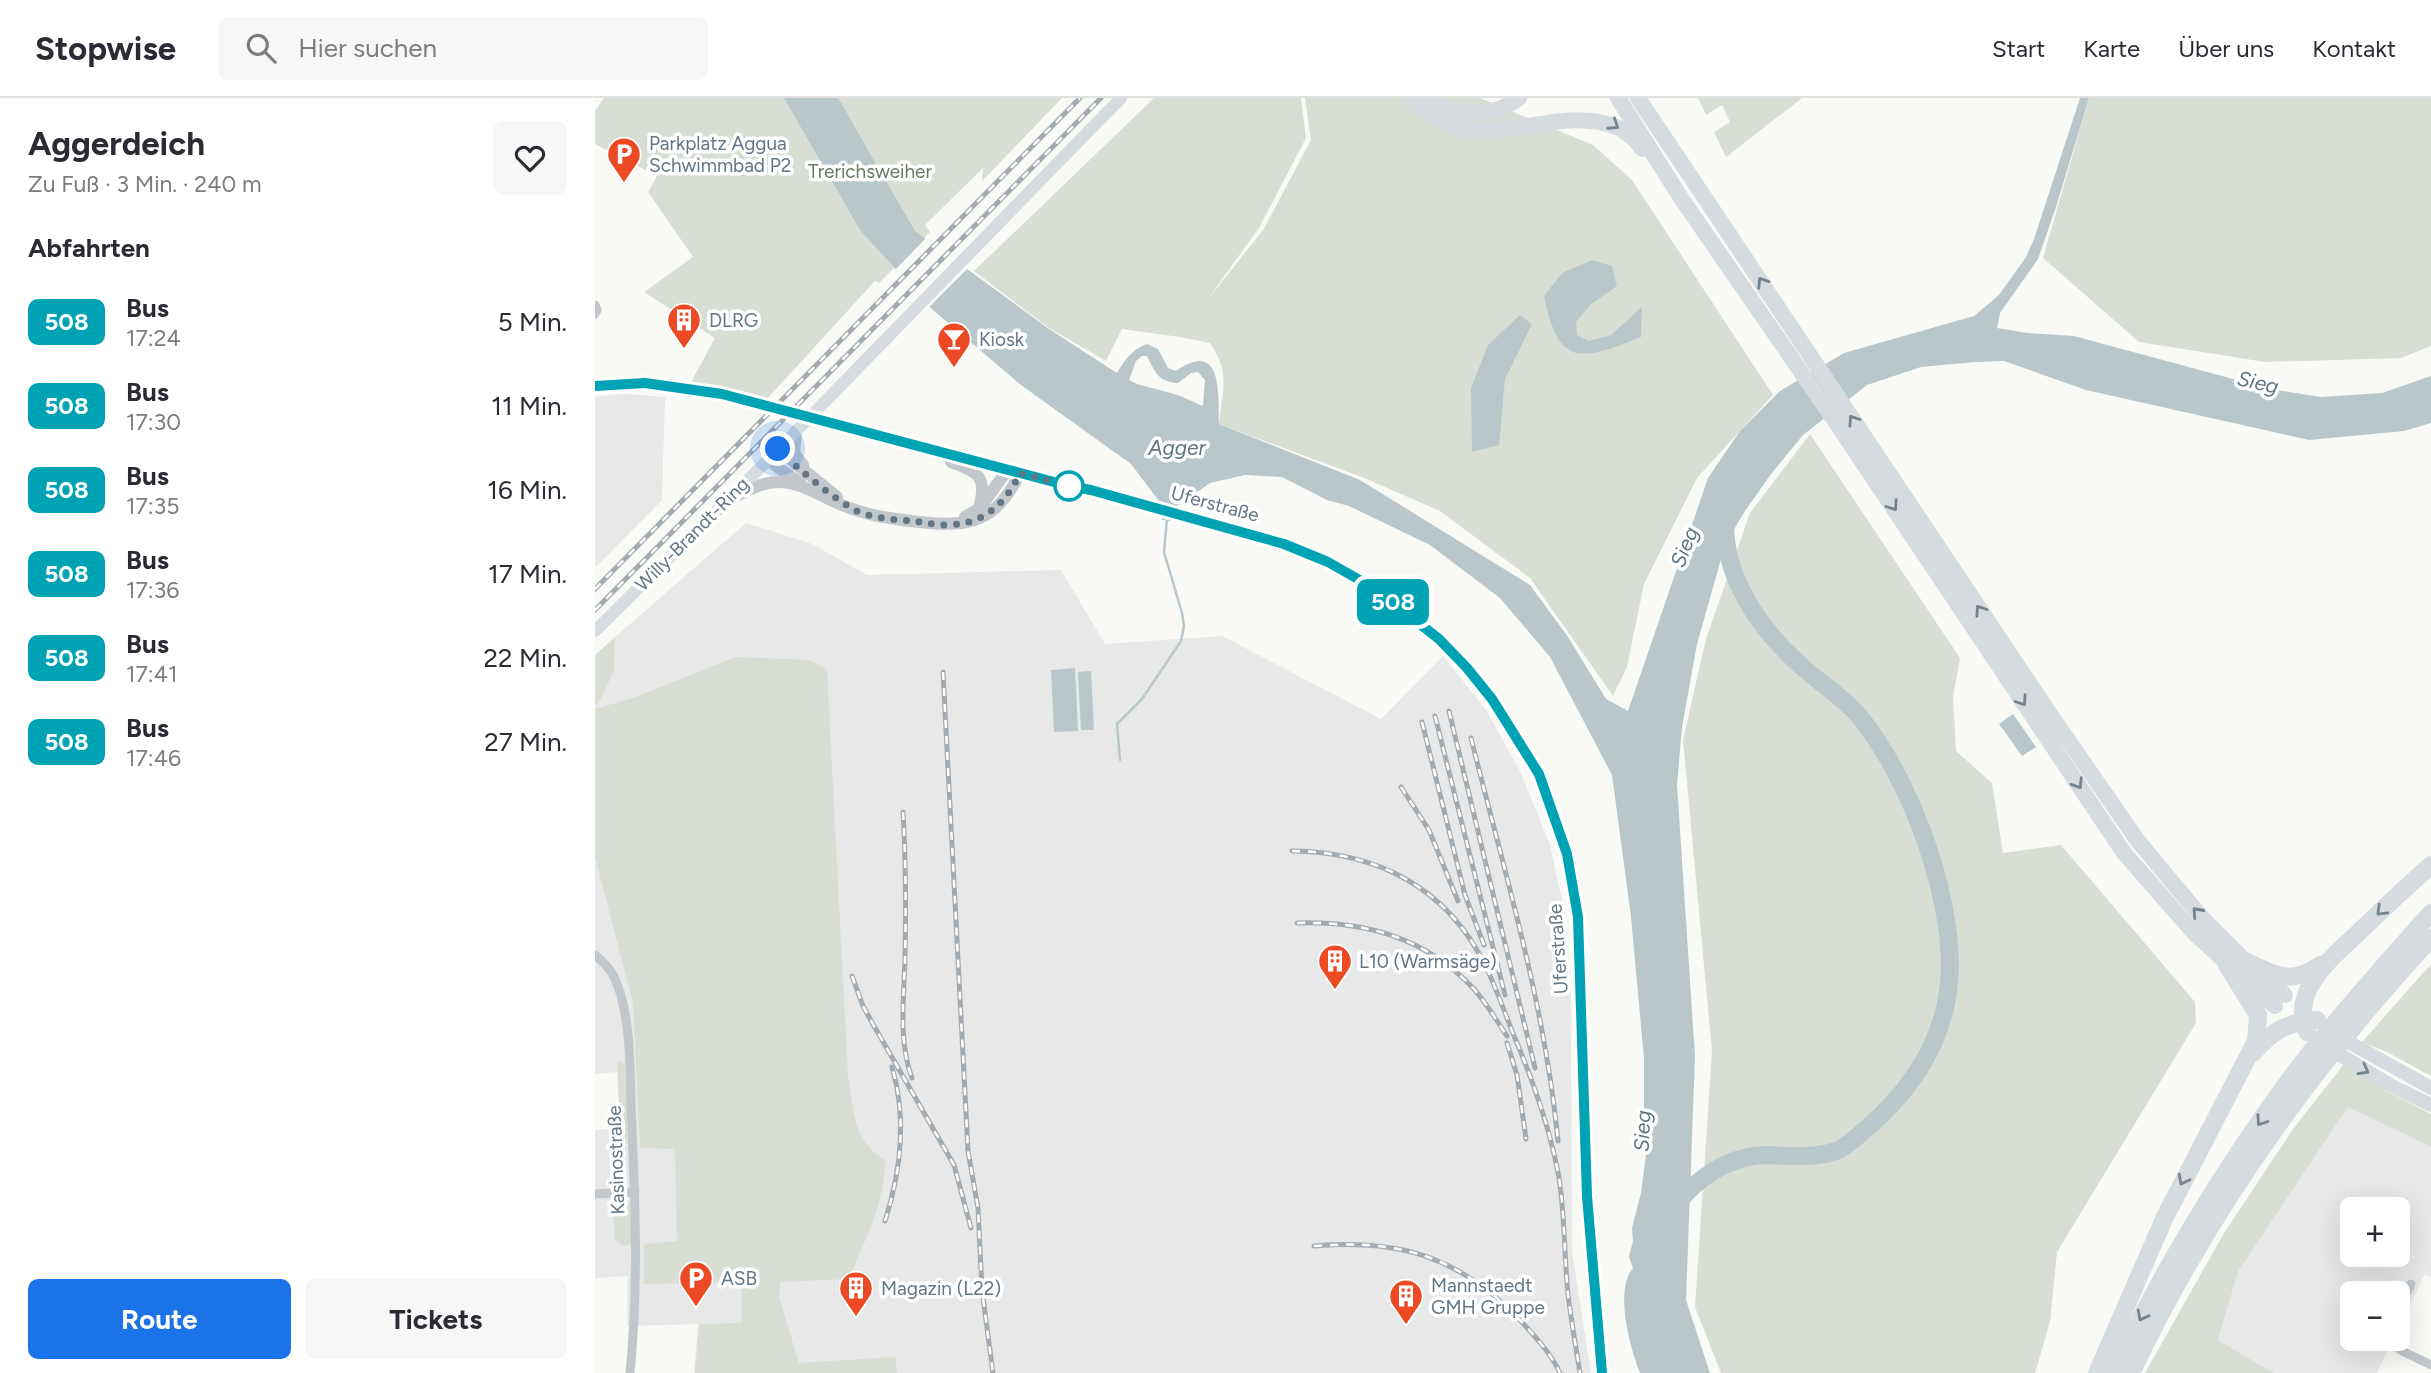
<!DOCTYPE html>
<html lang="de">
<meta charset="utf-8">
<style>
:root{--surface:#fff;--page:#f7f7f7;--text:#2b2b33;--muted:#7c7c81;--line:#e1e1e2;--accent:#1a73e8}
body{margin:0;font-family:Figtree,sans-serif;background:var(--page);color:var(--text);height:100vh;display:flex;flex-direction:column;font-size:26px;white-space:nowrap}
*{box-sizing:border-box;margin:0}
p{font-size:23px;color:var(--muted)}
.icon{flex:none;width:38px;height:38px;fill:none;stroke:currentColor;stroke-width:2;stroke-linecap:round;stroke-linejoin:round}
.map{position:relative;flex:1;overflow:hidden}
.details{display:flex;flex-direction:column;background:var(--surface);width:595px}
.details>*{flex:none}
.badge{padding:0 14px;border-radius:10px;font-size:24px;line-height:46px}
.fabs{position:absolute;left:1745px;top:1099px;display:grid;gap:14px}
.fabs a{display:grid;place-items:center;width:70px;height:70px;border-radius:10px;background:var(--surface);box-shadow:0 7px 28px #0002;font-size:35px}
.you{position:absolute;width:35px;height:35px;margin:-18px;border:5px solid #fff;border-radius:50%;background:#1a73e8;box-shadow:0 0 0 10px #1a73e833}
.map>.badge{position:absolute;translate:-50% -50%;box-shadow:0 0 0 4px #fff}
h2{padding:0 28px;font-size:26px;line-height:63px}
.round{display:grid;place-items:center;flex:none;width:74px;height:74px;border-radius:10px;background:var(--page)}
.summary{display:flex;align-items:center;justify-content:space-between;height:119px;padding:0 28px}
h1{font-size:33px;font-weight:700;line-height:52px}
.button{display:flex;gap:14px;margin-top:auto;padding:14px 28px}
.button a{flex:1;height:80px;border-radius:10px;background:var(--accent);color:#fff;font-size:28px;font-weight:700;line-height:80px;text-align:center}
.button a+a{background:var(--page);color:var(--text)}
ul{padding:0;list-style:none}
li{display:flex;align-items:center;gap:21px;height:84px;padding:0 28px}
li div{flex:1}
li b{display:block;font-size:26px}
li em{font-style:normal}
li .badge{min-width:77px;font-weight:700;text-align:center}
header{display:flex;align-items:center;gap:42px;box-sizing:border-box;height:98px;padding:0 35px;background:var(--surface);border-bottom:2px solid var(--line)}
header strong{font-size:33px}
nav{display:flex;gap:38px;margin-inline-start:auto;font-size:24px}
.search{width:490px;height:63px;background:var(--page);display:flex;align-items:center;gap:18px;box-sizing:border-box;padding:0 24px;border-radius:10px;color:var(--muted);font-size:26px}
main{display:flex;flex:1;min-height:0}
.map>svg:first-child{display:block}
</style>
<header>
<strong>Stopwise</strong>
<div class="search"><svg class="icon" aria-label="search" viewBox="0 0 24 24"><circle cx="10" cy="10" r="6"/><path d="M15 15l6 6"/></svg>Hier suchen</div>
<nav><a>Start</a><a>Karte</a><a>Über uns</a><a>Kontakt</a></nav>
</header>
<main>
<section class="details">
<div class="summary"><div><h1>Aggerdeich</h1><p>Zu Fuß · 3 Min. · 240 m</p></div><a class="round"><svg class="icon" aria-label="heart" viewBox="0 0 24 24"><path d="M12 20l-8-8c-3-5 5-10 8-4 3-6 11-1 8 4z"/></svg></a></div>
<h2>Abfahrten</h2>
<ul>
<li><span class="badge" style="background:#00a3b4;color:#fff">508</span><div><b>Bus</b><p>17:24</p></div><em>5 Min.</em></li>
<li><span class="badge" style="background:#00a3b4;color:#fff">508</span><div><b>Bus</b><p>17:30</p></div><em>11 Min.</em></li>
<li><span class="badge" style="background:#00a3b4;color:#fff">508</span><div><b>Bus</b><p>17:35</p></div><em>16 Min.</em></li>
<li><span class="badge" style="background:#00a3b4;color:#fff">508</span><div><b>Bus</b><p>17:36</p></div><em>17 Min.</em></li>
<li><span class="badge" style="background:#00a3b4;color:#fff">508</span><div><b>Bus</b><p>17:41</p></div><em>22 Min.</em></li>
<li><span class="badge" style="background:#00a3b4;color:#fff">508</span><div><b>Bus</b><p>17:46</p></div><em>27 Min.</em></li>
</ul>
<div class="button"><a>Route</a><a>Tickets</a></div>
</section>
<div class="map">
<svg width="1836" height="1275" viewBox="0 0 1836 1275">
<rect width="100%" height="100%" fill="#f9f9f6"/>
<g fill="#e7e8e7" fill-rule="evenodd">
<path d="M29,296l41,3 -3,103 -67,68v-171z"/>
<path d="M151,425l66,21 55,31 194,-5 44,74 117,-8 159,83 62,-63 43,54 33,59 31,76 16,73 5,81 1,252 19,122h-897l4,-49 -71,2 1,-50 -33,2v-148l25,-2 -2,-56 -23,2v-370l19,-33 1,-34z"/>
<path d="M1753,1009l83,40v130l-6,-3 -27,56 -1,-37h-45v46h41l-16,34h-103l-56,-33 20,-68zM1757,1111h45v46h-45z"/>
</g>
<g fill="#d9ded5">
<path d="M9,0h458l-80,83 1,-13 -58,57 5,7 -51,51 -4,-2 -109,119 -75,-18 24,-44 -71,-46 49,-35 -45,-65 9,-16 -62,-32v-33z"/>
<path d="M559,0h147l5,40 -47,90 -54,75 58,-73 48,-90 -6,-42h175l113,47 39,35 141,215 -76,83 -53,106 -17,83 -14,29 -83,-118 -90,-67 -78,-34 -143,-53c3,-33 12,-51 -9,-81l-30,-6 -58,-8 -16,32 -57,-33 -75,-57z"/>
<path d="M1103,0h104l-76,59 -12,-25 16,-10 -8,-17 -16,10z"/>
<path d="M1494,0h342v248l-30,12 -136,4 -126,-20 -96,-84z"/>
<path d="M1215,336l150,224 -7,39 3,54 36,32 11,70 58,-8 134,157 1,21 -139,229 -7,70 -15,51h-314l-26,-66 17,-256 -29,-311 23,-101 44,-126z"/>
<path d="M20,539l-1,34 -16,33h-3v-49z"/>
<path d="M141,559l73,3 18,10 21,407c7,37 3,61 37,83 0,43 -20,80 -36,119l-69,3 -1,15 20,66 96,-6 2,16h-202l4,-49 42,-1 1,-41 -98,2v-40l33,-3 -2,-92 -35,-1 -7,-145 -38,-146v-148l38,-11z"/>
<path d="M1836,866v112l-44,-24 -25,-10z"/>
<path d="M22,963l7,3 1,4 3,76h-8l-7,-3 -1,-12 8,-1z"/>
<path d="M1749,966l44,28 43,22v33l-83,-40 -110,165 -20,68 56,33h-129l79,-140 69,-104z"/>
<path d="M28,1098l7,9 1,35v4l-7,2 -9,-6 -3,-43z"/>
</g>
<g fill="#b9c7ca" fill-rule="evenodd">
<path d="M189,0h54l77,133 134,98 68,44c8,-13 14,-23 30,-29l11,5 10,19 8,3c47,-33 42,23 43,53l141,56 170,105 38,52 38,62 22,12 80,-233 32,-47 40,-40 64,-38 130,-37 25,-21 27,-38 8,-18 46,-141h9l-33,109 -18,52 -38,54 -3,15 30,5 47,3 196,53 51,8 61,-4 49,-17v47l-27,8 -95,9 -223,-50 -82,-29 -29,1 -54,5 -54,18 -64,50 -32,39 -28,40 -18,31 -28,99 -15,83 -5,58 18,271 -9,244 24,73h-70c-10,-26 -26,-82 -7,-105l-4,-11 4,-16 -1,-13 9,-35 8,-62 -5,-10v-62l-13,-142 -19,-142 -62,-118 -50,-59 -70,-53 -81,-39 -22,-6 -45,-23 -37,-2 -35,8 -33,23 -6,15 -9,-1v-15l-31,-41 -110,-79 -88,-75 -73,-80zM547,258h5c8,16 11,26 31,27l13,-10 7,-1 7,8 -2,26 -25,-11 -41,-11 -8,-4 7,-19z"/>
<path d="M997,162l20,6 5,20 -27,19 -14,17 1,13 12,6 22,-6 31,-28 -1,30c-59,23 -82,33 -97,-41l18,-23z"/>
<path d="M925,217l12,9 -27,55 -6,66 -27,7 -1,-64 17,-43z"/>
<path d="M480,570l3,63 -24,1 -3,-62z"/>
<path d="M496,573l3,59h-13l-3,-58z"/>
<path d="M1418,616l23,33 -14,9 -23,-32z"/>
</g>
<path fill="#f9f9f6" d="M333,138l41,31 -41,41 -34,-37z"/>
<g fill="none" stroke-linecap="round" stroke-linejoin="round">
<path stroke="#b9c7ca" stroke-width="2.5" d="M525,662l-3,-36 25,-25 39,-58 3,-15 -2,-13 -18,-61 3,-33"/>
<path stroke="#b9c7ca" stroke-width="18" d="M1079,1109c23,-29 55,-52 94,-52 21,1 48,3 68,-4 11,-4 21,-15 30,-22 42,-36 74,-81 82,-137 12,-82 -37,-214 -89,-276 -17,-20 -41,-34 -60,-52 -40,-36 -74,-86 -74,-140"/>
<g stroke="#c2c7cb" stroke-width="9">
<path d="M0,207l2,5 -2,4"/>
<path d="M0,857c8,7 16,14 20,24 16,36 15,88 16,127 4,89 8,178 -1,267"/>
<path d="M0,1096l40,-2"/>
<path d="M1802,1215l14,-29"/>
<path d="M1797,1241l8,11 31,15"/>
</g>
<g stroke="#c2c7cb" stroke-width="12">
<path d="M0,288l50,-3 77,11 347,92 22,4c38,10 75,21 113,31 43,11 86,22 126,42 139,71 227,197 248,351 3,23 1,47 2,70 2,45 3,89 5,134 2,85 10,170 17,255"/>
<path d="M201,333l-2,22 9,12"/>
<path d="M183,351l59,48"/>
<path d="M174,361l12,11 19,12"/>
<path d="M356,364c26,9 36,14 29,43"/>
<path d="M133,402c16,-7 32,-18 50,-18 23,0 44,15 64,23 26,11 51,14 78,17 51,6 77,-1 100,-49"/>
<path d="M370,419l15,-9 28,-39"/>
</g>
<path stroke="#d6dbdf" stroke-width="12" d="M0,533l174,-172 352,-361"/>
<g stroke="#d6dbdf" stroke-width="14">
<path d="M1741,937l95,53"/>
<path d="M1730,948l67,40 39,19"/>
</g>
<g stroke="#d6dbdf" stroke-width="16">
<path d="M817,0c62,71 137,0 207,30 9,6 17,11 23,21"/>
<path d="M831,0c29,18 64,22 93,0"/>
<path d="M1023,0l63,100 152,220 291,435 71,81 80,72"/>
<path d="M1043,0l414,619 86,124 65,78 42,42 40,34"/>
</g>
<g stroke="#d6dbdf" stroke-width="18">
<path d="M1650,863c30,14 45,25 75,4"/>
<path d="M1712,934c-6,-14 -5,-28 1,-42 11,-23 33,-41 51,-58 23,-22 47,-45 72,-67"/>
<path d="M1658,955c20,-23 33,-30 64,-33"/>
<path d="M1502,1275l67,-154 92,-178 2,-26 -31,-50"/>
<path d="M1518,1275c52,-107 114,-210 186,-306 42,-53 87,-104 132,-154"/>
<path d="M1536,1275c76,-160 180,-305 300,-435"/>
</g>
<g stroke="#a3abb1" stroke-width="5">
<g id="rail">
<path d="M0,491l485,-491"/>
<path d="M0,512l506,-512"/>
<path d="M348,574l25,479 10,57 4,82"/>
<path d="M854,613l86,357"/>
<path d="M840,618l70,279"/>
<path d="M827,624l43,173 19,50"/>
<path d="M876,640c33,133 74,266 87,403"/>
<path d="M806,689l28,43 29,71"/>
<path d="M308,714c3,49 3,98 2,147 -1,38 -7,82 7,119"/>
<path d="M697,753c86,1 156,37 194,116 10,21 18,43 26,64 20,47 38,96 47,147 6,38 5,77 9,116 3,26 8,53 12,79"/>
<path d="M702,825c67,-2 128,14 176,65 13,14 23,32 34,48"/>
<path d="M257,878l11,30 11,20 80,139 17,63"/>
<path d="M912,945l10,32 9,64"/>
<path d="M290,1123c16,-50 22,-103 7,-154"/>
<path d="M719,1148c84,-7 144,10 204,72 15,16 33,35 42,55"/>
<path d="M386,1185l12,90"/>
</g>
</g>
<use href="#rail" stroke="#fff" stroke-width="2.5" stroke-dasharray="8" stroke-linecap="butt"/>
</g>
<defs><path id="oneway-chevron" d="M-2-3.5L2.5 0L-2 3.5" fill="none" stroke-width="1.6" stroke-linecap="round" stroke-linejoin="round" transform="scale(1.75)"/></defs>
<g stroke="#748591">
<use href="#oneway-chevron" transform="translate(1019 27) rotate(33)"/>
<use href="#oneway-chevron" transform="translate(1167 184) rotate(-123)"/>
<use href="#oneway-chevron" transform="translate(1258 322) rotate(-124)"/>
<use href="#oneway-chevron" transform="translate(1298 408) rotate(56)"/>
<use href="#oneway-chevron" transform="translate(1385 512) rotate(-124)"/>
<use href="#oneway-chevron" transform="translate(1427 603) rotate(56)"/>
<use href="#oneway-chevron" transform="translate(1483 686) rotate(57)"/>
<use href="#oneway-chevron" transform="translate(1786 813) rotate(136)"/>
<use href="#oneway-chevron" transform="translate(1602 814) rotate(-132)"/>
<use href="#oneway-chevron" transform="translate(1769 972) rotate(29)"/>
<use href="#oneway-chevron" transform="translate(1666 1023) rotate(124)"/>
<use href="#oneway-chevron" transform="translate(1588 1082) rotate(117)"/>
<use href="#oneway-chevron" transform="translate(1547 1218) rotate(118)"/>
</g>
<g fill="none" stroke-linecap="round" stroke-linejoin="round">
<g stroke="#fff" stroke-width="16">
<path id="line" d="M0,288l50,-3 77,11 347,92 22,4 193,54 44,18 49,28 62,49 28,29 25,31 47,75 28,80 11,63 9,279 15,177"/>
</g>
<use href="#line" stroke="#00a3b4" stroke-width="10"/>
<path stroke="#637683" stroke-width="7" stroke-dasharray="0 12.6" d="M183,351c18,18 54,49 77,61 16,8 39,10 58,11 11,1 21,4 32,4 38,0 60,-20 75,-52l49,13"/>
</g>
<defs>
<g id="parking-pin" transform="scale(1.75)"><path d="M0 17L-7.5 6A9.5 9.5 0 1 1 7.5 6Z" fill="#eb4a25" stroke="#fff"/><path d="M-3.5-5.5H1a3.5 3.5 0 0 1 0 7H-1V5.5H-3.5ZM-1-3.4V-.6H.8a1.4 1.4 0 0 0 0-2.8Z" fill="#fff"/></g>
<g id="building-pin" transform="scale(1.75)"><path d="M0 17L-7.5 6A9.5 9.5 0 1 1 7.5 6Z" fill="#eb4a25" stroke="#fff"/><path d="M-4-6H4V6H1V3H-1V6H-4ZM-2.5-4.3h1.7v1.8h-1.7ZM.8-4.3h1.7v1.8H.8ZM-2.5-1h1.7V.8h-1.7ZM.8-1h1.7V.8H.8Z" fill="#fff"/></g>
<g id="bar-pin" transform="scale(1.75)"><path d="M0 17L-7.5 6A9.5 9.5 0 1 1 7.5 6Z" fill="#eb4a25" stroke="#fff"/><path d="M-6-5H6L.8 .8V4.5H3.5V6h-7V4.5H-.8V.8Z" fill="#fff"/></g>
</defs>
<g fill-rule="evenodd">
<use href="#parking-pin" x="29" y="56"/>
<use href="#building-pin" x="89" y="222"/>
<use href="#bar-pin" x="359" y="241"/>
<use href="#building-pin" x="740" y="863"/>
<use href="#parking-pin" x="101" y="1180"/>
<use href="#building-pin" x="261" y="1190"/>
<use href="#building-pin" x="811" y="1198"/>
</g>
<circle fill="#fff" stroke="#00a3b4" stroke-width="3.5" cx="474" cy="388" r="14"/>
<g text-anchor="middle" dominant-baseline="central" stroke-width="7" stroke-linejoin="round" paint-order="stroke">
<g font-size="19" fill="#637683" stroke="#fff" text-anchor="start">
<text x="54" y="45">Parkplatz Aggua<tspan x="54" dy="22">Schwimmbad P2</tspan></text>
<text x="114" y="222">DLRG</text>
<text x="384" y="241">Kiosk</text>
<text x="764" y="863">L10 (Warmsäge)</text>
<text x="126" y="1180">ASB</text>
<text x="836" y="1187">Mannstaedt<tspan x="836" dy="22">GMH Gruppe</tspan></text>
<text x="286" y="1190">Magazin (L22)</text>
</g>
<g font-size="19" fill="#677a62" stroke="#fff">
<text x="275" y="73">Trerichsweiher</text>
</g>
<g font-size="19" fill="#637683" stroke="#fff">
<text transform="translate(620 406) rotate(15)">Uferstraße</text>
<text transform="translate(97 436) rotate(-45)">Willy-Brandt-Ring</text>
<text transform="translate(963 851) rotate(-94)">Uferstraße</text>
<text transform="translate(21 1062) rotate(-92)">Kasinostraße</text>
</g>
<g font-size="21" font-style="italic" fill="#5e767c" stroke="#fff">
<text transform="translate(1663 284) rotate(13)">Sieg</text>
<text x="582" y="349">Agger</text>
<text transform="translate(1089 449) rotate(-68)">Sieg</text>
<text transform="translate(1047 1033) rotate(-87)">Sieg</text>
</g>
</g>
</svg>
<div class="fabs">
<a>+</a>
<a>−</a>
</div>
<div class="you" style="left:183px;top:351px"></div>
<b class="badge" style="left:798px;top:504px;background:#00a3b4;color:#fff">508</b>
</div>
</main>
